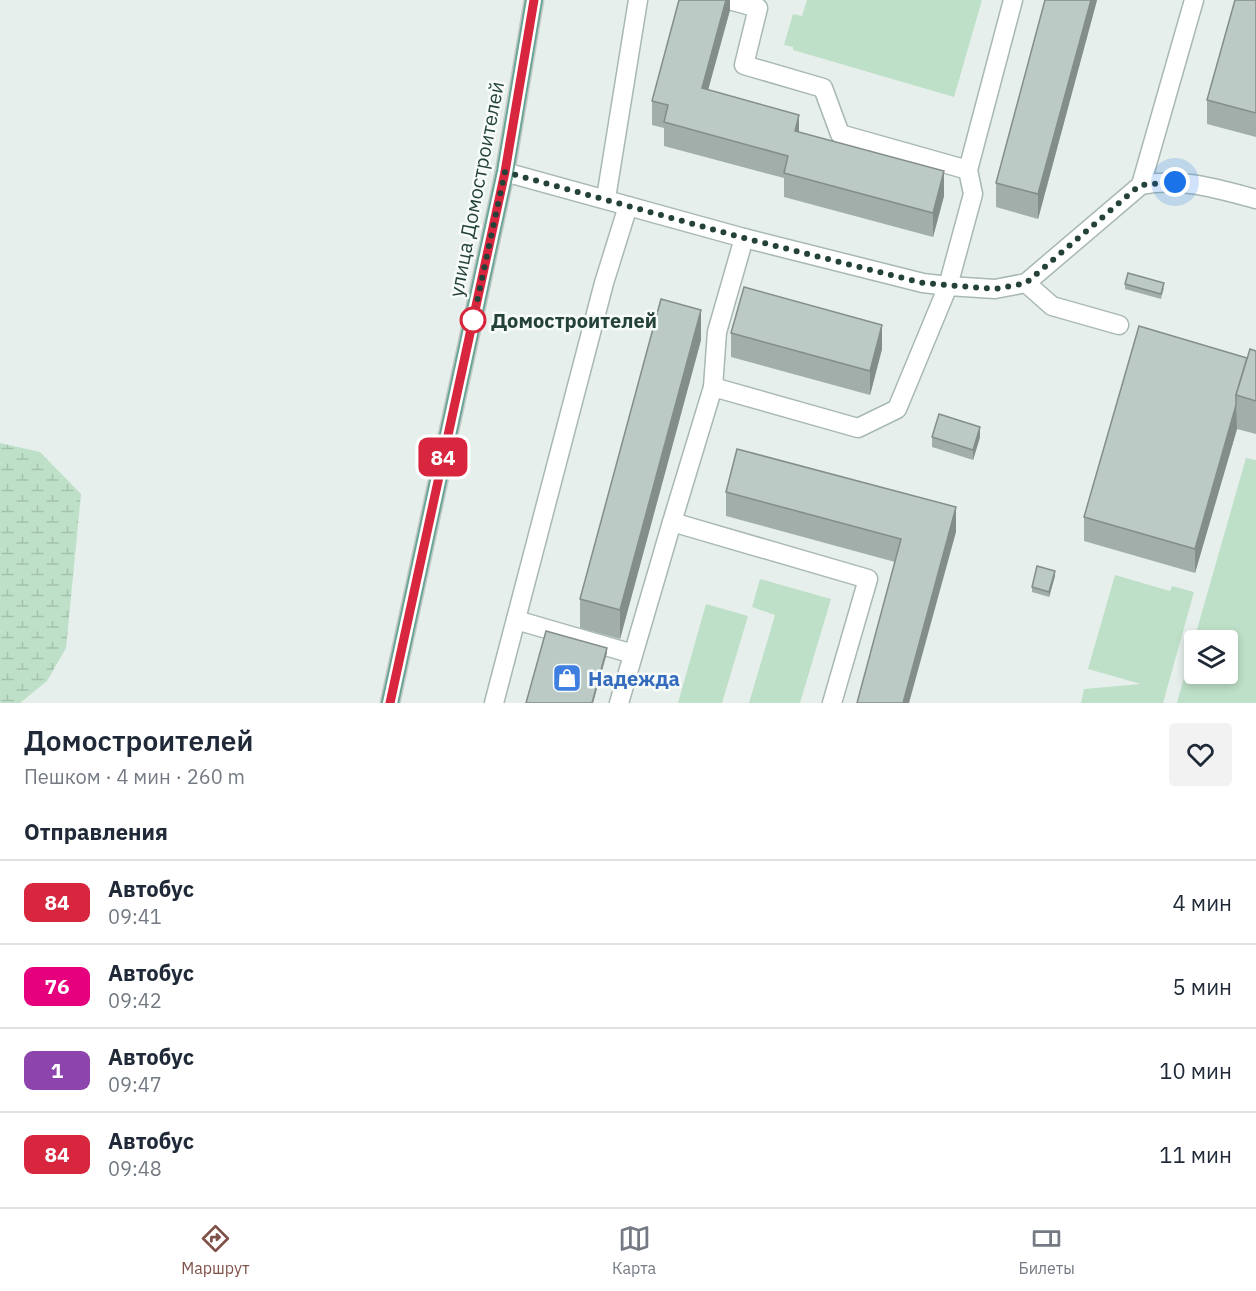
<!DOCTYPE html>
<html lang="ru">
<meta charset="utf-8">
<style>
:root{--surface:#fff;--page:#f2f2f3;--text:#1f2937;--muted:#747a83;--line:#e0e1e3;--accent:#7f5249}
body{margin:0;font-family:"IBM Plex Sans",sans-serif;background:var(--page);color:var(--text);height:100vh;display:flex;flex-direction:column;font-size:22px;white-space:nowrap}
*{box-sizing:border-box;margin:0}
p{font-size:20px;color:var(--muted)}
.icon{flex:none;width:33px;height:33px;fill:none;stroke:currentColor;stroke-width:2;stroke-linecap:round;stroke-linejoin:round}
.map{position:relative;height:703px;overflow:hidden}
.drawer{display:flex;flex-direction:column;background:var(--surface);flex:1}
.drawer>*{flex:none}
.badge{padding:0 12px;border-radius:9px;font-size:21px;line-height:39px}
.fabs{position:absolute;left:1184px;top:630px;display:grid;gap:12px}
.fabs a{display:grid;place-items:center;width:54px;height:54px;border-radius:6px;background:var(--surface);box-shadow:0 3px 9px #0003;font-size:30px}
.you{position:absolute;width:30px;height:30px;margin:-15px;border:4px solid #fff;border-radius:50%;background:#1a73e8;box-shadow:0 0 0 9px #1a73e833}
.map>.badge{position:absolute;translate:-50% -50%;box-shadow:0 0 0 3px #fff}
h2{padding:0 24px;font-size:22px;line-height:54px}
.round{display:grid;place-items:center;flex:none;width:63px;height:63px;border-radius:6px;background:var(--page)}
.summary{display:flex;align-items:center;justify-content:space-between;height:102px;padding:0 24px}
h1{font-size:28px;font-weight:600;line-height:45px}
ul{padding:0;list-style:none}
li{display:flex;align-items:center;gap:18px;height:84px;padding:0 24px;border-top:2px solid var(--line)}
li div{flex:1}
li b{display:block;font-size:22px}
li em{font-style:normal}
li .badge{min-width:66px;font-weight:700;text-align:center}
.tab-bar{display:flex;justify-content:space-around;align-items:center;height:84px;border-top:2px solid var(--line);background:var(--surface);font-size:16px;color:var(--muted)}
.tab-bar a{display:grid;justify-items:center;gap:3px}
.tab-bar .selected{color:var(--accent)}
.map>svg:first-child{display:block}
</style>
<div class="map">
<svg width="1256" height="703" viewBox="0 0 1256 703">
<defs>
<pattern id="wetland-marsh" width="20" height="14" patternUnits="userSpaceOnUse" patternTransform="scale(1.5)"><rect width="20" height="14" fill="#bfe0c8"/><path d="M1 5h8M5 5V1M11 12h8M15 12V8" fill="none" stroke="#a4c1ad"/></pattern>
</defs>
<rect width="100%" height="100%" fill="#e6efeb"/>
<g fill="#bfe0c8">
<path d="M807,0h175l-28,97 -161,-47v-3l-9,-2 9,-31 9,2z"/>
<path d="M1246,458l10,2v243h-79l17,-62v33h33v-34h-33z"/>
<path d="M1115,575l55,16 2,-5 22,6 -31,111h-82l3,-14 57,-5 -53,-15z"/>
<path d="M760,579l71,20 -31,104h-51l26,-88 -23,-8z"/>
<path d="M706,604l42,12 -26,87h-44z"/>
</g>
<path fill="url(#wetland-marsh)" d="M0,443l40,9 41,42 -15,154 -19,33 -27,22h-20z"/>
<g fill="none" stroke-linecap="round" stroke-linejoin="round">
<g stroke="#a8b8b2" stroke-width="21">
<g id="minor">
<path d="M729,0l29,8 -14,57 79,23 17,46 128,36"/>
<path d="M505,172l239,66 179,45 25,3 25,-92 -5,-24 45,-170"/>
<path d="M1141,185c39,-8 77,4 115,14"/>
<path d="M606,198l32,-198"/>
<path d="M1026,283l26,23 67,19"/>
<path d="M713,387l145,41 39,-19 51,-123 47,3 31,-6 115,-98 53,-185"/>
<path d="M672,522l41,-135 4,-55 27,-94"/>
<path d="M516,620l117,34"/>
<path d="M494,703l110,-420 24,-77"/>
<path d="M619,703l53,-181 196,57 -36,124"/>
</g>
</g>
<g stroke="#c2cac8" stroke-width="21">
<path id="major" d="M390,703l115,-531 29,-172"/>
</g>
<use href="#minor" stroke="#fff" stroke-width="18"/>
<use href="#major" stroke="#6aa596" stroke-width="18"/>
</g>
<g fill="#a1aea9">
<path d="M730,0v10l-22,80 91,42 145,64 -11,41 -149,-40v-19l-120,-32v-18l-12,-3v-24z"/>
<path d="M1045,0h52l-59,219 -42,-12v-24z"/>
<path d="M1256,0v137l-49,-13v-24z"/>
<path d="M1125,284l39,4 -3,11 -36,-10z"/>
<path d="M731,333l151,16 -12,46 -139,-38z"/>
<path d="M701,340l-81,299 -40,-11v-29z"/>
<path d="M1256,351v83l-19,-5 -42,144 -111,-32v-24l163,-159z"/>
<path d="M932,437h48l-7,23 -41,-13z"/>
<path d="M726,492l230,40 -61,30 -169,-46z"/>
<path d="M1055,576l-6,21 -17,-5v-5z"/>
</g>
<g fill="#838d89">
<path d="M726,0h4v10l-28,102v-24z"/>
<path d="M1091,0h6l-59,219v-25z"/>
<path d="M799,115v24l-4,-8z"/>
<path d="M944,171v25l-11,41v-24z"/>
<path d="M701,310v30l-81,299v-29z"/>
<path d="M882,325v24l-12,46v-24z"/>
<path d="M1236,405l1,24 -42,144v-24z"/>
<path d="M980,427v10l-7,23v-10z"/>
<path d="M956,507v25l-47,171h-6z"/>
<path d="M1055,571v5l-6,21v-5z"/>
<path d="M607,648v5l-14,50h-1z"/>
</g>
<g fill="#bbcac4" stroke="#838d89" stroke-width="1.5">
<path d="M679,0h47l-24,88 97,27 -4,16 149,40 -11,42 -149,-40 4,-17 -124,-34 4,-17 -16,-4z"/>
<path d="M1045,0h46l-53,194 -42,-11z"/>
<path d="M1235,0h21v113l-49,-13z"/>
<path d="M1128,273l36,10 -3,11 -36,-10z"/>
<path d="M744,287l138,38 -12,46 -139,-38z"/>
<path d="M661,299l40,11 -81,300 -40,-11z"/>
<path d="M1139,326l108,32 -11,37v10l-41,144 -111,-32z"/>
<path d="M1250,349l6,2v50l-20,-6z"/>
<path d="M939,414l41,13 -7,23 -41,-13z"/>
<path d="M737,449l219,58 -53,196h-46l44,-164 -175,-47z"/>
<path d="M1037,566l18,5 -6,21 -17,-5z"/>
<path d="M546,631l61,17 -15,55h-66z"/>
</g>
<g fill="none" stroke-linecap="round" stroke-linejoin="round">
<g stroke="#fff" stroke-width="14">
<path id="line" d="M390,703l115,-531 29,-172"/>
</g>
<use href="#line" stroke="#d7263d" stroke-width="9"/>
<path stroke="#24423a" stroke-width="6" stroke-dasharray="0 10.8" d="M473,320l32,-148 239,66 179,45 72,6 31,-6 114,-98 35,-3"/>
</g>
<defs>
<g id="shop-square" transform="scale(1.5)"><rect x="-9" y="-9" width="18" height="18" rx="4" fill="#3f7fe0" stroke="#f7fbf9"/><path d="M-5-2.5h2.3a2.7 3.5 0 0 1 5.4 0H5L5.5 6h-11ZM-1.5-2.5h3a1.5 2.3 0 0 0-3 0Z" fill="#fff"/></g>
</defs>
<g fill-rule="evenodd">
<use href="#shop-square" x="567" y="678"/>
</g>
<circle fill="#fff" stroke="#d7263d" stroke-width="3" cx="473" cy="320" r="12"/>
<g text-anchor="middle" dominant-baseline="central" stroke-width="5" stroke-linejoin="round" paint-order="stroke">
<g font-size="20" fill="#24423a" stroke="#f7fbf9">
<text transform="translate(476 189) rotate(-79)">улица Домостроителей</text>
</g>
<g font-size="20" font-weight="bold" fill="#24423a" stroke="#f7fbf9" text-anchor="start">
<text x="491" y="320">Домостроителей</text>
</g>
<g font-size="20" font-weight="bold" fill="#366cbe" stroke="#f7fbf9" text-anchor="start">
<text x="588" y="678">Надежда</text>
</g>
</g>
</svg>
<div class="fabs">
<a><svg class="icon" aria-label="layers" viewBox="0 0 24 24"><path d="M12 4l9 5-9 5-9-5zM3 14l9 5 9-5"/></svg></a>
</div>
<div class="you" style="left:1175px;top:182px"></div>
<b class="badge" style="left:443px;top:457px;background:#d7263d;color:#fff">84</b>
</div>
<section class="drawer">
<div class="summary"><div><h1>Домостроителей</h1><p>Пешком · 4 мин · 260 m</p></div><a class="round"><svg class="icon" aria-label="heart" viewBox="0 0 24 24"><path d="M12 20l-8-8c-3-5 5-10 8-4 3-6 11-1 8 4z"/></svg></a></div>
<h2>Отправления</h2>
<ul>
<li><span class="badge" style="background:#d7263d;color:#fff">84</span><div><b>Автобус</b><p>09:41</p></div><em>4 мин</em></li>
<li><span class="badge" style="background:#e6007e;color:#fff">76</span><div><b>Автобус</b><p>09:42</p></div><em>5 мин</em></li>
<li><span class="badge" style="background:#8e44ad;color:#fff">1</span><div><b>Автобус</b><p>09:47</p></div><em>10 мин</em></li>
<li><span class="badge" style="background:#d7263d;color:#fff">84</span><div><b>Автобус</b><p>09:48</p></div><em>11 мин</em></li>
</ul>
</section>
<nav class="tab-bar">
<a class="selected"><svg class="icon" aria-label="directions" viewBox="0 0 24 24"><path d="M12 3l9 9-9 9-9-9zM9 14v-3h6M13 9l2 2-2 2"/></svg>Маршрут</a>
<a><svg class="icon" aria-label="map" viewBox="0 0 24 24"><path d="M3 6l6-2 6 2 6-2v14l-6 2-6-2-6 2zM9 4v14M15 6v14"/></svg>Карта</a>
<a><svg class="icon" aria-label="tickets" viewBox="0 0 24 24"><path d="M3 7h18v10H3zM15 7v10"/></svg>Билеты</a>
</nav>
